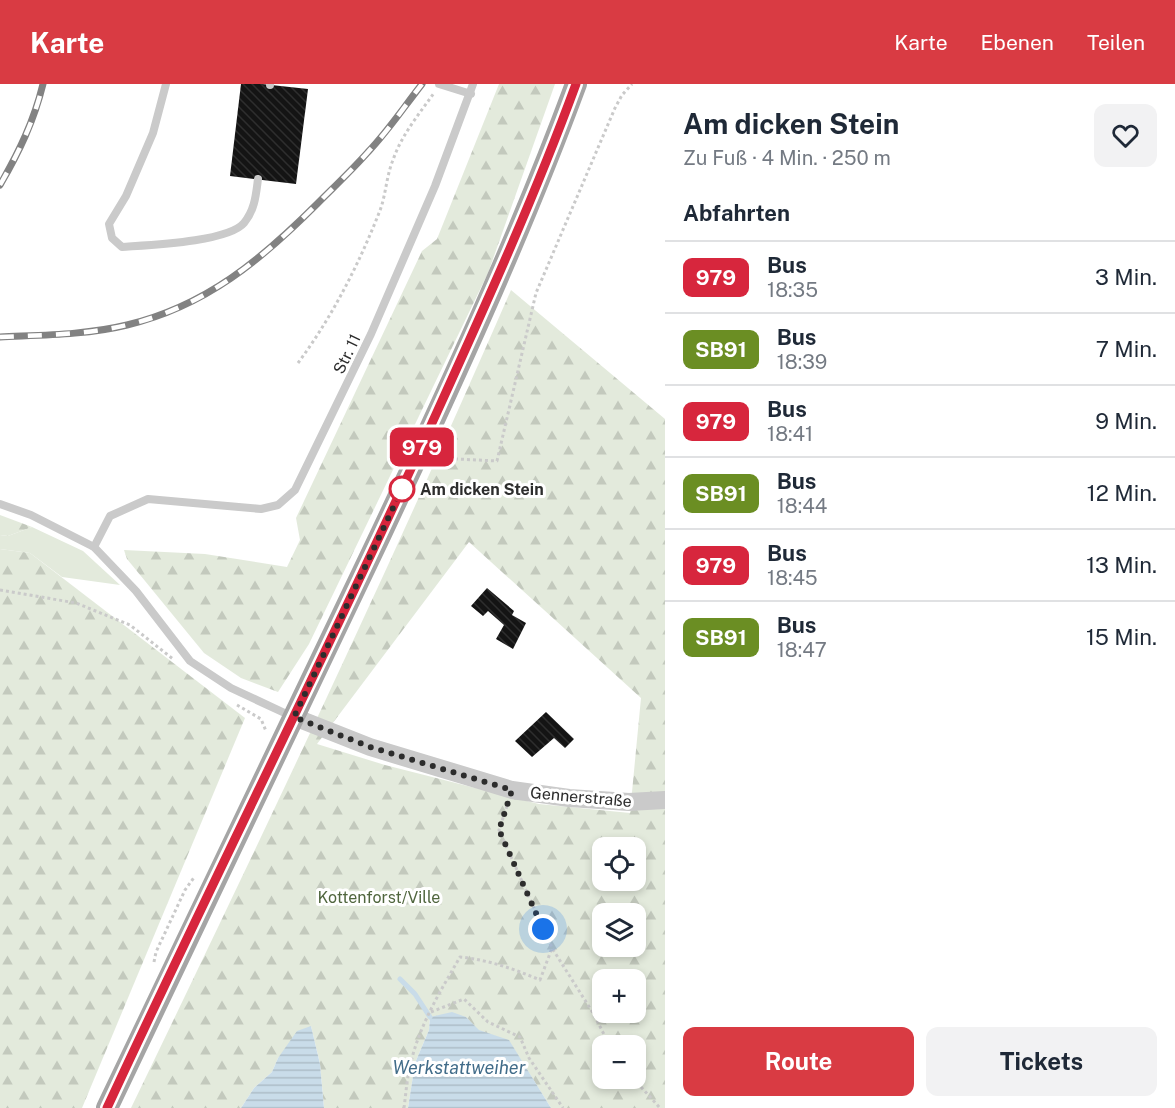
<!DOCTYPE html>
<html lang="de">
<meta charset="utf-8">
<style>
:root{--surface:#fff;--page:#f2f2f3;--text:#1f2937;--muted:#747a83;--line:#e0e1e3;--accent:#d93b43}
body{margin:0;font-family:"Public Sans",sans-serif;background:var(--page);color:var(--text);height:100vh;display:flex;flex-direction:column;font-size:22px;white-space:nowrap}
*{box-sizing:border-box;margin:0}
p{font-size:20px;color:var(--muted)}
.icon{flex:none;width:33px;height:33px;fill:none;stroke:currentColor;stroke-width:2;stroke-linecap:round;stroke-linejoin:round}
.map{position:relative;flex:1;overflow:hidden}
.sheet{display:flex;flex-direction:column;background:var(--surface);width:510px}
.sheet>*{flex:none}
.badge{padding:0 12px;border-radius:9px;font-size:21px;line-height:39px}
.buttons{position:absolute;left:592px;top:753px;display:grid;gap:12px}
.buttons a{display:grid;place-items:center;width:54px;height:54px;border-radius:12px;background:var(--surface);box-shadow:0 3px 9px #0003;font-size:30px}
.you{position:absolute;width:30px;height:30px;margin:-15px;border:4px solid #fff;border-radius:50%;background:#1a73e8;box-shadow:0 0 0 9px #1a73e833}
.map>.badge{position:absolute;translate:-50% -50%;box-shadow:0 0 0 3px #fff}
h2{padding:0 18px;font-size:22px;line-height:54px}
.round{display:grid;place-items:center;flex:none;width:63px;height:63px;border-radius:12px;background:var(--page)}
.overview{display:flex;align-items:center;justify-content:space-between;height:102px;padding:0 18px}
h1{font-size:28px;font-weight:700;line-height:45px}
.action{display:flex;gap:12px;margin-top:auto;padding:12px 18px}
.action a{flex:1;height:69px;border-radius:12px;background:var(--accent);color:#fff;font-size:24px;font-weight:700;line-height:69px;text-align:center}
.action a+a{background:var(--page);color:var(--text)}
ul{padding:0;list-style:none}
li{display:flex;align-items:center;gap:18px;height:72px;padding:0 18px;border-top:2px solid var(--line)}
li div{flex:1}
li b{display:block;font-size:22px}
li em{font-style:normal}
li .badge{min-width:66px;font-weight:700;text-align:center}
header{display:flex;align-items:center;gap:36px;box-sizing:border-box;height:84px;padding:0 30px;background:var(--accent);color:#fff}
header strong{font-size:28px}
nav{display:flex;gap:33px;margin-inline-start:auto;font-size:21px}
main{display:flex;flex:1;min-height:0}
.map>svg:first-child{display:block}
</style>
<header>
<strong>Karte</strong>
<nav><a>Karte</a><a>Ebenen</a><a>Teilen</a></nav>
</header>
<main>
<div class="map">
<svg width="665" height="1024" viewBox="0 0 665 1024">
<defs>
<pattern id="forest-firs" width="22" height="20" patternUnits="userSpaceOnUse" patternTransform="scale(1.5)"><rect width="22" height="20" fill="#e3eadc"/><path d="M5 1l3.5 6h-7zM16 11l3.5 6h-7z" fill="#c3c9bd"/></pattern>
<pattern id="water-rules" width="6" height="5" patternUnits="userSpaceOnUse" patternTransform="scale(1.5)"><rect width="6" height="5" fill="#c9dce9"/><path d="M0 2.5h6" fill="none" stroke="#adbdc8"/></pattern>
<pattern id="building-back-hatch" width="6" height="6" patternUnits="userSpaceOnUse" patternTransform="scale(1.5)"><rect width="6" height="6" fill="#141414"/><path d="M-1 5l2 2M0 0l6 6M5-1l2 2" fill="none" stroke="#2e2e2e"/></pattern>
</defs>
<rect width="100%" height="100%" fill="#fff"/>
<path fill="#e3eadc" d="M32,443l51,24 37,34 -58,-8 -32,-24 -30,-4v-14l8,1z"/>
<g fill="url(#forest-firs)" fill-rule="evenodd">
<path d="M499,0h56l-67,189 -179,371 -31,48 -37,-14 -37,-25 -77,-94 -3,-9 81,4 82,13 13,-27 -4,-22 126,-267 15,-12z"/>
<path d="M511,206l154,129v689h-114l-42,-67 -31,-11 -12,-13h-36l-1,13 -14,33 -7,45h-84l-4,-44 -9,-38 -33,32 -6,14 -18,16 -13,20h-110c131,-271 260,-542 380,-818zM469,458l172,156 -11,115 -91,-9 -154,-39 -68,-21zM603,764h33v32h-33zM603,830h33v32h-33zM603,896h33v32h-33zM603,962h33v32h-33z"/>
<path d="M0,431l32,12 -24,9 -8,-1z"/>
<path d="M0,465l30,4 215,165 -163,390h-82z"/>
</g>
<g fill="url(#water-rules)">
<path d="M452,928l14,5 13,13 30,10 42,68h-143l7,-45 14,-33 1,-13z"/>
<path d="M311,942l9,38 4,44h-83l13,-20 18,-16 6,-14 19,-27z"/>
</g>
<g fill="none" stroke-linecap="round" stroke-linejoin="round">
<path stroke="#c9dce9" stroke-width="5" d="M400,895l15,15 15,23"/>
</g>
<g fill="url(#building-back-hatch)">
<path d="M241,0h21l46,5 -12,95 -66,-8z"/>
<path d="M487,504l27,23 -2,4 14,8 -13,26 -17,-10 8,-14 -16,-14 -5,5 -12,-10z"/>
<path d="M546,628l28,27 -9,9 -11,-10 -22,19 -17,-16z"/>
</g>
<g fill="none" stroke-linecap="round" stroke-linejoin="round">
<g stroke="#cacaca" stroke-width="3" stroke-dasharray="3 3" stroke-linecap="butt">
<path d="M298,279c34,-46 60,-97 81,-150 7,-17 7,-36 14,-53 8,-24 26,-46 41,-67"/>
<path d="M437,374l60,3 39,-168 79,-185 7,-13 10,-11"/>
<path d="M0,506l76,13 54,22 43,34"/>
<path d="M237,621l24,14 5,12"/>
<path d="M507,722l-8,24 53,118 41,65 17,33"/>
<path d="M154,878l2,-10 29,-62 10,-14"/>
<path d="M431,928l33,-13 24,23 32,15 9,21 34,50"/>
<path d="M633,994l27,30"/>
<path d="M404,1024c2,-15 3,-31 7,-46 9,-38 30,-72 49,-105 29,3 54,12 80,23l12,-32"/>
</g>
<g stroke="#cacaca" stroke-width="8">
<path d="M166,0l-13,49 -27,63 -17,28 3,14 10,9c27,-2 106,-5 122,-24 11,-13 12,-29 14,-44"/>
<path d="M439,0l32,10"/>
<path d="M270,1v-1"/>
<path d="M0,420l31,11 63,32 42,44 54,70 41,27 60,28"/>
<path d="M94,463l16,-31 38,-17 113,10 17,-4 17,-15 76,-156 64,-148 38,-102"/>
</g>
<path stroke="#cacaca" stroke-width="18" d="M294,633l76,30 142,43 57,8 60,4 36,-2"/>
<path stroke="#a5a5a5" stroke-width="22" d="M107,1024c90,-191 183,-381 273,-572 70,-149 139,-298 196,-452"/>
<g stroke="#828282" stroke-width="7">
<g id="rail">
<path d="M0,101c19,-33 34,-64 43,-101"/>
<path d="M0,253c42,-2 86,-2 127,-12 79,-19 134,-65 190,-121 17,-17 35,-34 51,-52 20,-21 36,-45 54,-68"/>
</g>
</g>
<use href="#rail" stroke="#fff" stroke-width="4.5" stroke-dasharray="14" stroke-linecap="butt"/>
</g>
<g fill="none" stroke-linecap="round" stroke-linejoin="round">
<g stroke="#fff" stroke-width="14">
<path id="line" d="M107,1024c108,-233 224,-462 330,-696 49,-108 98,-216 139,-328"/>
</g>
<use href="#line" stroke="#d7263d" stroke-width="9"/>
<path stroke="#2d2d2d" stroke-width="6" stroke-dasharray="0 10.8" d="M402,405l-108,228 76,30 142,43 -13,40 44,99"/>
</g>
<circle fill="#fff" stroke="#d7263d" stroke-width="3" cx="402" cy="405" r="12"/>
<g text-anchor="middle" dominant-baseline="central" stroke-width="6" stroke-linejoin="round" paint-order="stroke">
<g font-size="16" fill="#2d2d2d" stroke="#fff">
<text transform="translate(347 270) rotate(-64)">Str. 11</text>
<text transform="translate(581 713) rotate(5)">Gennerstraße</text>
</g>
<g font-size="16" font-weight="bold" fill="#2d2d2d" stroke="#fff" text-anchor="start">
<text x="420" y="405">Am dicken Stein</text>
</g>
<g font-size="16" fill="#50663e" stroke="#fff">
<text x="379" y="813">Kottenforst/Ville</text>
</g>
<g font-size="18" font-style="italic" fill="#416c89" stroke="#fff">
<text x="459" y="983">Werkstattweiher</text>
</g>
</g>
</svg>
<div class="buttons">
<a><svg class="icon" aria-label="locate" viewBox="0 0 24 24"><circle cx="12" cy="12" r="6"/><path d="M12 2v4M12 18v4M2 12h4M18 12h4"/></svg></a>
<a><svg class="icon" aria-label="layers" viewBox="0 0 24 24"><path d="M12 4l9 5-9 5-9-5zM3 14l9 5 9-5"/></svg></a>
<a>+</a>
<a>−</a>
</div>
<div class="you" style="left:543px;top:845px"></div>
<b class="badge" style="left:422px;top:363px;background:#d7263d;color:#fff">979</b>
</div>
<section class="sheet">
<div class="overview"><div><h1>Am dicken Stein</h1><p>Zu Fuß · 4 Min. · 250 m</p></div><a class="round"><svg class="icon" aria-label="heart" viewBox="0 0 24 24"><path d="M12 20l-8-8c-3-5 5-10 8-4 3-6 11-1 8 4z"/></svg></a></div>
<h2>Abfahrten</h2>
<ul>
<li><span class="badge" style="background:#d7263d;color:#fff">979</span><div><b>Bus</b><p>18:35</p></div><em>3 Min.</em></li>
<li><span class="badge" style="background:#6b8e23;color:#fff">SB91</span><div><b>Bus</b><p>18:39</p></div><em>7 Min.</em></li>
<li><span class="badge" style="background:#d7263d;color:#fff">979</span><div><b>Bus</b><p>18:41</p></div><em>9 Min.</em></li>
<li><span class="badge" style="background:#6b8e23;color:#fff">SB91</span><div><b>Bus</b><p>18:44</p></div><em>12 Min.</em></li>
<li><span class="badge" style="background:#d7263d;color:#fff">979</span><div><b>Bus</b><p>18:45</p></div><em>13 Min.</em></li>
<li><span class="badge" style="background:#6b8e23;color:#fff">SB91</span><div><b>Bus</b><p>18:47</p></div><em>15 Min.</em></li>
</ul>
<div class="action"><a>Route</a><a>Tickets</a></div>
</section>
</main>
